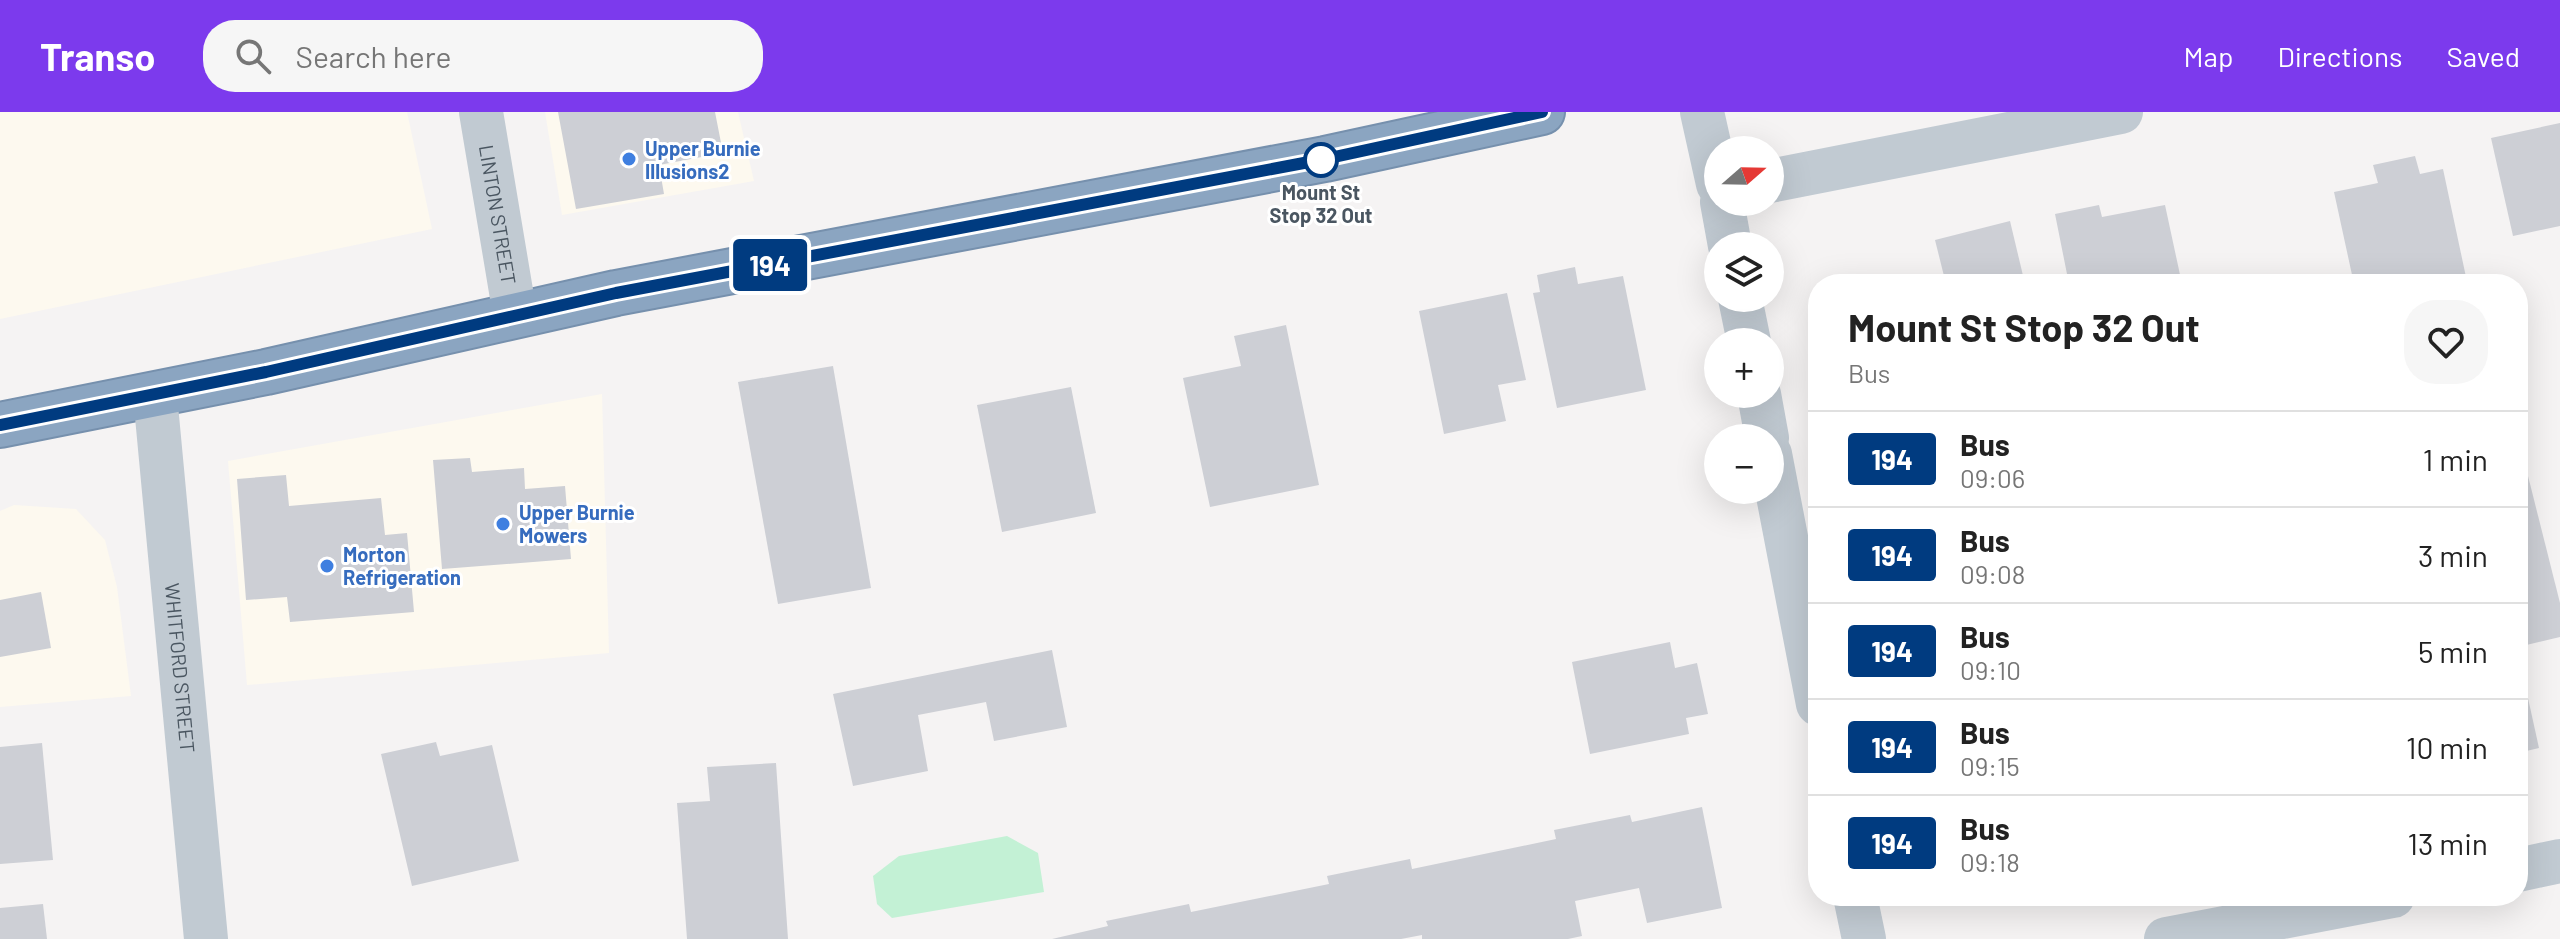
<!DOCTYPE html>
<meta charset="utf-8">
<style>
:root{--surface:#fff;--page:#f6f6f6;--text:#222;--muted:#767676;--line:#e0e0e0;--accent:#7c3aed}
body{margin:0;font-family:Barlow,sans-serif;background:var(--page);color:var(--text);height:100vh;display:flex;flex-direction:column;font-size:30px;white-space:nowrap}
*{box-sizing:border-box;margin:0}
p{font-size:26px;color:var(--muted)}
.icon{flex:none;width:44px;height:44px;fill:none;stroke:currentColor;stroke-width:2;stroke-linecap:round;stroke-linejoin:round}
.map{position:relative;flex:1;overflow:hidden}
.panel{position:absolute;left:1808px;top:162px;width:720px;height:632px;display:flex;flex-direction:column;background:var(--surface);border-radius:32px;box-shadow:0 8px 32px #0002}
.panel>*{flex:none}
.badge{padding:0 16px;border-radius:6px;font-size:28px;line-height:52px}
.needle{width:52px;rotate:70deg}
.tools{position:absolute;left:1704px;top:24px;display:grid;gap:16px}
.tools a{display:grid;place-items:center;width:80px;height:80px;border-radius:50%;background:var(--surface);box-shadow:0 8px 32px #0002;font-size:40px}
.map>.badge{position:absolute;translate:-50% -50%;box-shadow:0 0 0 4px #fff}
.round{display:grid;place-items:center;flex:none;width:84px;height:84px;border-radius:32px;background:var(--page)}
.overview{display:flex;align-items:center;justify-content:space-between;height:136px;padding:0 40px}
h1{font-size:38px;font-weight:700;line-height:60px}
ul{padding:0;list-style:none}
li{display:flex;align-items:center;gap:24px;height:96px;padding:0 40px;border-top:2px solid var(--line)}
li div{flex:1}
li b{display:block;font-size:30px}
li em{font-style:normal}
li .badge{min-width:88px;font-weight:700;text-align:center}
header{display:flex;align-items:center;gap:48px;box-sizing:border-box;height:112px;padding:0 40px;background:var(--accent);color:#fff}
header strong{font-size:38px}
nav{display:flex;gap:44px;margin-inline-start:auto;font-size:28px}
.search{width:560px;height:72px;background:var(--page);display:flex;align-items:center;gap:20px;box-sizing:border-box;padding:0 28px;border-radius:32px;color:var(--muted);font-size:30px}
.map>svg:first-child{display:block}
</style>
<header>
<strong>Transo</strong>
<div class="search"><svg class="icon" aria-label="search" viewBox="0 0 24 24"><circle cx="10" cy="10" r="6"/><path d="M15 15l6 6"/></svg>Search here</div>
<nav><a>Map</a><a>Directions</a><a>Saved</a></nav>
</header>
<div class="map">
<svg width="2560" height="827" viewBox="0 0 2560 827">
<rect width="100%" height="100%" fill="#f5f3f3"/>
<g fill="#fdf9ef">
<path d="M0,0h407l25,117 -432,90z"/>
<path d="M545,0h193l16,69 -192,34z"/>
<path d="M602,282l7,259 -362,32 -19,-224z"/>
<path d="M14,393l62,4 29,31 12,47 14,109 -131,11v-196z"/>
</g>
<path fill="#c3f1d5" d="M1007,724l31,17 6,39 -152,26 -15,-14 -4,-28 26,-20z"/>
<g fill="#cdcfd5">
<path d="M558,0h157l8,41 -64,12 5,29 -88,15z"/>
<path d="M2560,11v103l-47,10 -22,-98z"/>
<path d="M2415,44l5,18 23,-5 23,108 -32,7h-80l-20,-92 44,-9 -5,-18z"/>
<path d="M2099,93l3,12 63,-12 17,79h-113l-14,-70z"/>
<path d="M2010,109l15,63h-79l-11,-44z"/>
<path d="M1575,155l3,17 45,-8 23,114 -89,18 -24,-115 7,-1 -3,-17z"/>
<path d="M1507,181l19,87 -28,5 8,36 -62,13 -25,-123z"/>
<path d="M1286,213l33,160 -109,22 -27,-129 58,-12 -7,-30z"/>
<path d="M833,254l38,222 -93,16 -40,-222z"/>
<path d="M1071,275l25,126 -94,19 -25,-127z"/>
<path d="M470,346l2,14 52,-4 1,21 40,-3 6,73 -129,10 -9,-109z"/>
<path d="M2525,352l35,139v34l-42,10v-182z"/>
<path d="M286,363l3,31 92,-8 4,37 22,-2 7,79 -124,10 -3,-25 -41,3 -9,-121z"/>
<path d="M41,480l10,56 -51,9v-57z"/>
<path d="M1670,530l5,26 22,-5 11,51 -22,4 3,16 -99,20 -18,-92z"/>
<path d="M1052,538l15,77 -73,14 -8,-39 -68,13 10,56 -75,15 -20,-92z"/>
<path d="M2526,577l13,59 -21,5v-62z"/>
<path d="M436,630l4,14 52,-11 27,116 -107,25 -31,-132z"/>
<path d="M42,631l11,117 -53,4v-117z"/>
<path d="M776,651l12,176h-101l-10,-136 33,-2 -3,-34z"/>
<path d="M1702,695l20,101 -75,15 -8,-35 -64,13 7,35 -14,3h-146v-4l-21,4h-349l56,-13 -2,-5 83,-17 2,8 138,-28 -2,-8 83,-17 2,10 144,-30 -2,-9 76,-15 2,7z"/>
<path d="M43,792l4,35h-47v-31z"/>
</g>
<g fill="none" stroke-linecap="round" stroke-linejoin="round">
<g stroke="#7690ad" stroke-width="48">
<path id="highway" d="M0,313l266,-53 350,-79 709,-134 217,-47"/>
</g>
<g stroke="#c1cad2" stroke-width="44">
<path id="s1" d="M481,0l34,203"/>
<path d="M1702,0l16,72"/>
<path d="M1770,69l351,-69"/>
<path d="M1722,90l8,44"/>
<path d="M1740,186l9,44"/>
<path d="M1759,282l8,44"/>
<path id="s2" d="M155,283l51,544"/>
<path d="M1770,342l48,250"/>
<path d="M2518,758l42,-9"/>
<path d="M1855,784l9,43"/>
<path d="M2166,827l227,-43"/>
</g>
<use href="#highway" stroke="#8ba5c1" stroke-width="44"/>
</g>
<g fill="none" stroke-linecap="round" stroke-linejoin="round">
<g stroke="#fff" stroke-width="18">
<path id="line" d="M0,313l266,-53 350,-79 709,-134 217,-47"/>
</g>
<use href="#line" stroke="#003b80" stroke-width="12"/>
</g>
<g fill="#3f7fe0" stroke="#fff" stroke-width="3">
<circle cx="629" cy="47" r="8"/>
<circle cx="503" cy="412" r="8"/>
<circle cx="327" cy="454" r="8"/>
</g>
<circle fill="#fff" stroke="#003b80" stroke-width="4" cx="1321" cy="48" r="16"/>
<g text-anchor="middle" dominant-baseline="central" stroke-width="6" stroke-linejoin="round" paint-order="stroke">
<g font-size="20" font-weight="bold" fill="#366cbe" stroke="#fff" text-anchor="start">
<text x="645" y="36">Upper Burnie<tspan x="645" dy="23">Illusions2</tspan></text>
<text x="519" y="400">Upper Burnie<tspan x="519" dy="23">Mowers</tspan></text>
<text x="343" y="442">Morton<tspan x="343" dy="23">Refrigeration</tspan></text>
</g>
<g font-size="20" font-weight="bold" fill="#4a5661" stroke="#fff">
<text x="1321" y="80">Mount St<tspan x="1321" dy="23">Stop 32 Out</tspan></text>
</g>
<g font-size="20" fill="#4a5661" stroke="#fff">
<text stroke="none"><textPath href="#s1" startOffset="104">LINTON STREET</textPath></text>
<text stroke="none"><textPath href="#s2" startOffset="274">WHITFORD STREET</textPath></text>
</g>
</g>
</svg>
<div class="tools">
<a><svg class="needle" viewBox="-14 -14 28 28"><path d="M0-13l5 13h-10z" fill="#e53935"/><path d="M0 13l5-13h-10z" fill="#767676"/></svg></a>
<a><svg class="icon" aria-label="layers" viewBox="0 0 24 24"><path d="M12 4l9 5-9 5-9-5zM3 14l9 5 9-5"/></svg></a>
<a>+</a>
<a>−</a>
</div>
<b class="badge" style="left:770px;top:153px;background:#003b80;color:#fff">194</b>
<section class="panel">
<div class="overview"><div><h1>Mount St Stop 32 Out</h1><p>Bus</p></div><a class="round"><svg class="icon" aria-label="heart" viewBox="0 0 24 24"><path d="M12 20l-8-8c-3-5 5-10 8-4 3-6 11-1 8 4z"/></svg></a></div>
<ul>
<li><span class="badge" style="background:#003b80;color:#fff">194</span><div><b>Bus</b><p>09:06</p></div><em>1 min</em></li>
<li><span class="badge" style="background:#003b80;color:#fff">194</span><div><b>Bus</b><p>09:08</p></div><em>3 min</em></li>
<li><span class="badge" style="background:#003b80;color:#fff">194</span><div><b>Bus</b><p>09:10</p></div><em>5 min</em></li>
<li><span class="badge" style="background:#003b80;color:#fff">194</span><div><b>Bus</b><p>09:15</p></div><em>10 min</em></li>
<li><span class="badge" style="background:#003b80;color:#fff">194</span><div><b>Bus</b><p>09:18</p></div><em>13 min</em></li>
</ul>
</section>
</div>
